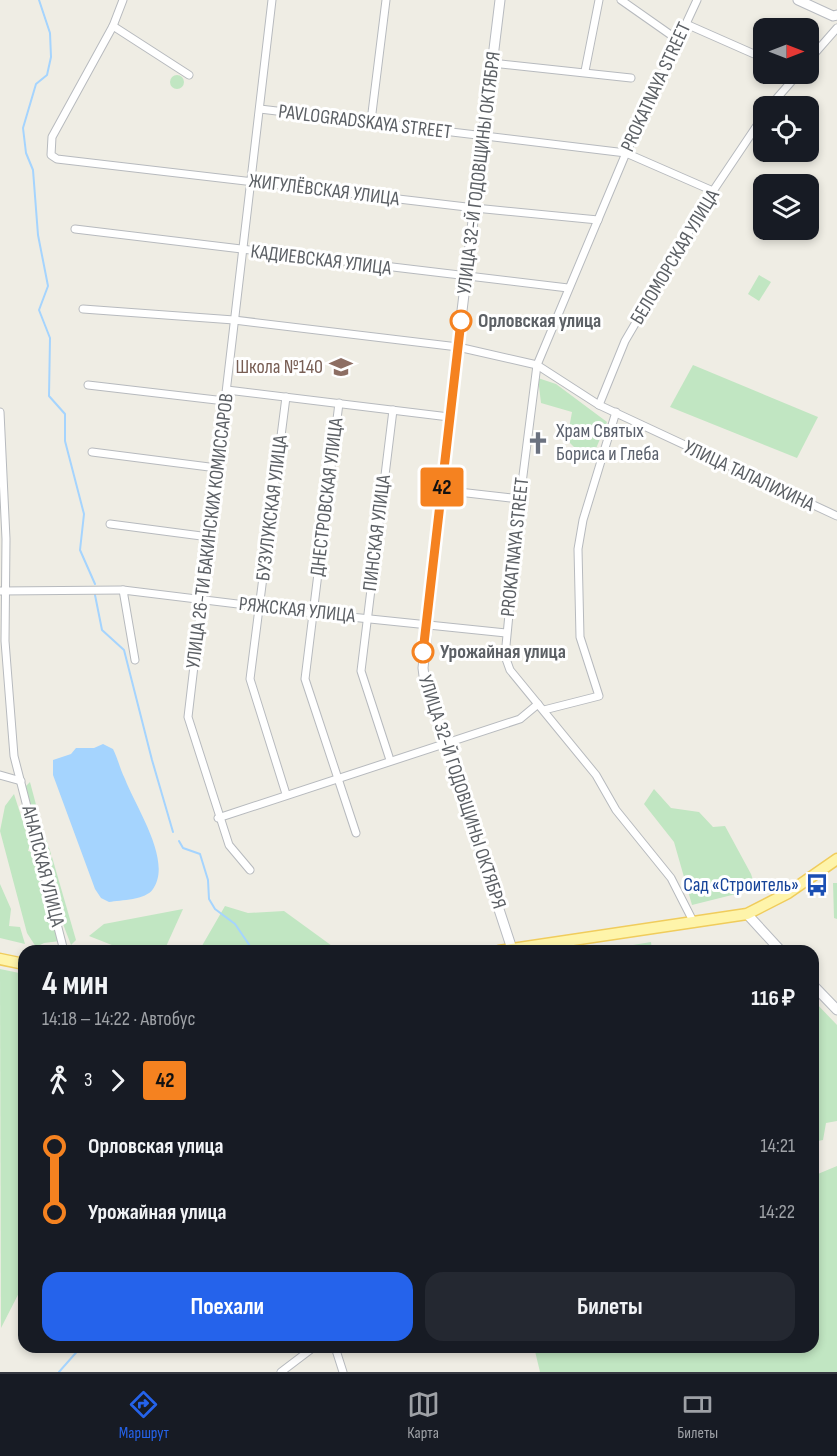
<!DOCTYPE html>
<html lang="ru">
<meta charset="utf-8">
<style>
:root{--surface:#171b24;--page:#242831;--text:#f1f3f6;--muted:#9ea1a6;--line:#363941;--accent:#2563eb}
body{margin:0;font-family:"Sofia Sans Condensed",sans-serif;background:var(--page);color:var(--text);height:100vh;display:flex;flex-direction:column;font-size:22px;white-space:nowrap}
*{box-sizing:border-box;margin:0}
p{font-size:20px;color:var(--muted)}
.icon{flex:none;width:33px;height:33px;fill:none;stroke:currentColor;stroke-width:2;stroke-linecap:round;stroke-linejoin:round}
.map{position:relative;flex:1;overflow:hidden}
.panel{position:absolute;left:18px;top:945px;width:801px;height:408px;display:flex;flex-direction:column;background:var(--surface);border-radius:18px;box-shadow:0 3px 9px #0003}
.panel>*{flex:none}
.badge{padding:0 12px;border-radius:4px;font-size:21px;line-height:39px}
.needle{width:39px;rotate:90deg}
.fabs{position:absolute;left:753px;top:18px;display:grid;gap:12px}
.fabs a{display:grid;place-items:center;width:66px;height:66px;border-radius:12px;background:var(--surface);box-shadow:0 3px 9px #0003;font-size:30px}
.map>.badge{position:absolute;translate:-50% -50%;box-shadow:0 0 0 3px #fff}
.legs{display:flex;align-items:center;gap:9px;height:66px;padding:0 24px;font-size:20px}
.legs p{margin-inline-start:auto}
.overview{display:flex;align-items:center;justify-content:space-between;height:102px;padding:0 24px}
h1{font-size:33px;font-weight:700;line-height:45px}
.primary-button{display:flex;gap:12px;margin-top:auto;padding:12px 24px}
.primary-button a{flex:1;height:69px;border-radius:18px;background:var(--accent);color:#fff;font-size:24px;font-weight:700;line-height:69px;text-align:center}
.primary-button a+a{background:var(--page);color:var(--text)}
ul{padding:0 24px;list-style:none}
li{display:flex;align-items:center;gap:21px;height:66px;font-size:22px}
li i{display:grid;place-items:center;width:9px;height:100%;margin:0 8px;background:currentColor}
li i::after{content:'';width:15px;height:15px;margin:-8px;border:4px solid;border-radius:50%;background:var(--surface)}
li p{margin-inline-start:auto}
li:first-child i{background:linear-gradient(#0000 50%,currentColor 0)}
li:last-child i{background:linear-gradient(currentColor 50%,#0000 0)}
.tab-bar{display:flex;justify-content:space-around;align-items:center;height:84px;border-top:2px solid var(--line);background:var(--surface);font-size:16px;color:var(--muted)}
.tab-bar a{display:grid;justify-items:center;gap:3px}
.tab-bar .active{color:var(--accent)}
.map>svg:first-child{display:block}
</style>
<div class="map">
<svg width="837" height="1372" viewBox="0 0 837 1372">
<rect width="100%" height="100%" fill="#efede4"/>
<g fill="#c1e6c2">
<circle cx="177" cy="82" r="7"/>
<path d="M759,275l12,7 -12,19 -11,-7z"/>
<path d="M693,365l125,52 -21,41 -127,-51z"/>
<path d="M538,378l18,6 51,38 -17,41 -23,-23 5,-28 -31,-9z"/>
<path d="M30,782l9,34 -6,4 -9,-32z"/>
<path d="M654,789l17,19 28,4 14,15 12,-1 26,48 5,15 -64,16 -18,-63 -30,-38z"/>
<path d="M14,794l16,50 -2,7 4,1c11,30 14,60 28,89l-16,2 -8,4 -9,-14 -27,-102 5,-25z"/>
<path d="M40,819l11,35 -6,5 -10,-35z"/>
<path d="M52,857l24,83 -5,5 -14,-37 -11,-45z"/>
<path d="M833,883h4v36l-3,-1z"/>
<path d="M0,884l11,25 -2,17 11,1 5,17 -25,-6z"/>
<path d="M225,906l23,7 36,-2 55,40h-140z"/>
<path d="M183,909l-19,42h-37l-38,-15 15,-12z"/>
<path d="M651,942l1,9h-55z"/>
<path d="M0,969l24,5v309l-23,45z"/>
<path d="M813,1000l24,25v96l-11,2 -3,17 -10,2z"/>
<path d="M837,1166v206h-297l-6,-25h279v-171z"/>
</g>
<path fill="#a5d4fe" d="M103,744l10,5c5,10 7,20 12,30 10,27 48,82 28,110 -7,11 -32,11 -44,13l-8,-4 -6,-9 -42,-114v-15l18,-6 5,-6h18z"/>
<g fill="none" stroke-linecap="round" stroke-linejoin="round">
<g stroke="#a5d4fe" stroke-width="2">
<path d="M39,0l11,33 1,24 -4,18 -11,9 -13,44 3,25 7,17 5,65 10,51 -9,24 11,28 -1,58 16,18v27l19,73 -4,36 15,34"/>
<path d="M95,595l7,35 22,20 28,110 21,72"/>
<path d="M179,841l4,7 17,6 8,26 1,19 6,10 20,15 15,22 20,5 24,-2 5,2"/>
<path d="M59,1372l22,-25"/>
</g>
<g stroke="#b7babe" stroke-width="9">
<g id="street">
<path d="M123,0l-10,26 -61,111 -1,18 6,4 418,49 123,12"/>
<path d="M621,0l57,40"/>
<path d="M686,24l68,30"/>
<path d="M113,26l76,49"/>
<path d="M808,61l29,-33"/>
<path d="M492,63l139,15"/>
<path d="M585,71l14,-71"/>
<path d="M770,106l28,-32"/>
<path d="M260,109l366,44 87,38"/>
<path d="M371,121l15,-121"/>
<path d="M75,229l493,59"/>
<path d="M83,309l151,11 224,27 79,18 62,40 238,111"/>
<path d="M88,385l137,16"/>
<path d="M227,390l222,27"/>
<path d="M286,397l-36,282 36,115"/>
<path d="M339,403l-34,276 51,154"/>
<path d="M599,405l26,-64 88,-150 51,-76"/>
<path d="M0,412l6,127 -1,102 9,115 50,195"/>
<path d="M92,452l125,16"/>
<path d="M441,490l79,9"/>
<path d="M110,524l99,13"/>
<path d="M0,591l123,-1"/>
<path d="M135,660l-12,-70 189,23 194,20"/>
<path d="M544,710l55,-14 -19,-59 -2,-88 5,-29 33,-108"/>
<path d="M390,760l-29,-89 32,-261"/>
<path d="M0,775l21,6"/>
<path d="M218,818l302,-99 18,-15"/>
<path d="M250,870l-21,-25 -41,-128 84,-717"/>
<path d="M694,923l-23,-45 -55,-68 -20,-35 -86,-105 -5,-14 15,-157 17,-134 89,-212 71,-153"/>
<path d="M335,1347l8,25"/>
<path d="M281,1372l33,-25"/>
</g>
</g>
<g stroke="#b8bbc0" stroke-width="11">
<g id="secondary">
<path d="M500,0l-51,417 -26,251 2,16 87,265"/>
<path d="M798,0l35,16 4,-1"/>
<path d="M747,914l34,37"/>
<path d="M813,985l24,25"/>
</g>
</g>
<g stroke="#f0cc5c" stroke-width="13">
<g id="primary">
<path d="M499,951l248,-37 41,-21 49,-34"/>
<path d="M0,959l24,5"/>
</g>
</g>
<use href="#street" stroke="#fff" stroke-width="7"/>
<use href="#secondary" stroke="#fff" stroke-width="9"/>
<use href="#primary" stroke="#fef4aa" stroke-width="10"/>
</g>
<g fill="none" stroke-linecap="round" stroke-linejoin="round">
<g stroke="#fff" stroke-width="14">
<path id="line-1" d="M423,652l38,-331"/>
</g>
<use href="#line-1" stroke="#f58220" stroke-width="9"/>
</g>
<defs>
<g id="school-bare" transform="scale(1.8)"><path d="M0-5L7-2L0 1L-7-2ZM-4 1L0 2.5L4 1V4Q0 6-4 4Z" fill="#8d6e63" stroke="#fff" stroke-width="2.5" paint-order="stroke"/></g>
<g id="church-bare" transform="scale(1.8)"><path d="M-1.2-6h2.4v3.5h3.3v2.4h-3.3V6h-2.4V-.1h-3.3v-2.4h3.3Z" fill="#6b7280" stroke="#fff" stroke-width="2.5" paint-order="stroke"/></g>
<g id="bus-bare" transform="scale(1.8)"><path d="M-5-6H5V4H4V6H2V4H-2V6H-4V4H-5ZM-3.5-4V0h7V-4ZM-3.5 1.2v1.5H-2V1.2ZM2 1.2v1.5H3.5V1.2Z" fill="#1a4fb4" stroke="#fff" stroke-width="2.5" paint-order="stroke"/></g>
</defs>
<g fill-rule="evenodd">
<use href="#school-bare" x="341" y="367"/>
<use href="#church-bare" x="538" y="443"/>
<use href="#bus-bare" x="817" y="885"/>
</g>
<g fill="#fff" stroke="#f58220" stroke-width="3">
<circle cx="461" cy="321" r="10"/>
<circle cx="423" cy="652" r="10"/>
</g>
<g text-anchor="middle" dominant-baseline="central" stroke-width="6" stroke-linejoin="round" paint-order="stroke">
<g font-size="20" fill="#5c6065" stroke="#fff">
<text transform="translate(656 87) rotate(-65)">PROKATNAYA STREET</text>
<text transform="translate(365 122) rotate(7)">PAVLOGRADSKAYA STREET</text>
<text transform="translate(479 173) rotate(-83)">УЛИЦА 32-Й ГОДОВЩИНЫ ОКТЯБРЯ</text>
<text transform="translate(324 190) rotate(7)">ЖИГУЛЁВСКАЯ УЛИЦА</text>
<text transform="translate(675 257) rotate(-59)">БЕЛОМОРСКАЯ УЛИЦА</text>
<text transform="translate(321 260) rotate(7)">КАДИЕВСКАЯ УЛИЦА</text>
<text transform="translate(749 476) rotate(25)">УЛИЦА ТАЛАЛИХИНА</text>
<text transform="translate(327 497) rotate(-83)">ДНЕСТРОВСКАЯ УЛИЦА</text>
<text transform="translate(272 508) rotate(-83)">БУЗУЛУКСКАЯ УЛИЦА</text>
<text transform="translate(210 531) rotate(-83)">УЛИЦА 26-ТИ БАКИНСКИХ КОМИССАРОВ</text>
<text transform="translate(377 533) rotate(-83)">ПИНСКАЯ УЛИЦА</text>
<text transform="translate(515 547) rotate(-84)">PROKATNAYA STREET</text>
<text transform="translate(297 610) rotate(6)">РЯЖСКАЯ УЛИЦА</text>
<text transform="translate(462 792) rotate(72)">УЛИЦА 32-Й ГОДОВЩИНЫ ОКТЯБРЯ</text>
<text transform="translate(43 866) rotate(76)">АНАПСКАЯ УЛИЦА</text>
</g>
<g font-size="20" font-weight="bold" fill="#5c6065" stroke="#fff" text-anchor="start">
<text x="478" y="321">Орловская улица</text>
<text x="440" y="652">Урожайная улица</text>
</g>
<g font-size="20" fill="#785e54" stroke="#fff" text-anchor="end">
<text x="323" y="367">Школа №140</text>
</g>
<g font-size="20" fill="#5b616d" stroke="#fff" text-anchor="start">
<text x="556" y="431">Храм Святых<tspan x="556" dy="23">Бориса и Глеба</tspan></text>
</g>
<g font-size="20" fill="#164399" stroke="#fff" text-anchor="end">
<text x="799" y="885">Сад «Строитель»</text>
</g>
</g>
</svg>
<div class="fabs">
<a><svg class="needle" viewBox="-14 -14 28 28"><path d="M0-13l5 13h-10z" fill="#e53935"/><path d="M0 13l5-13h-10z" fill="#9ea1a6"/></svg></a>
<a><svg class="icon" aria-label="locate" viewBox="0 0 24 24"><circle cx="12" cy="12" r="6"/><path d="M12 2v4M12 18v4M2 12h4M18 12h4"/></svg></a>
<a><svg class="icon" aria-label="layers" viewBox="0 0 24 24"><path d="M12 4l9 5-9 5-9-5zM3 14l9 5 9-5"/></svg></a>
</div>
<b class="badge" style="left:442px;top:487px;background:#f58220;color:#111">42</b>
<section class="panel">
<div class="overview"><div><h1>4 мин</h1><p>14:18 – 14:22 · Автобус</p></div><b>116 ₽</b></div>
<div class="legs"><svg class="icon" aria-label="walk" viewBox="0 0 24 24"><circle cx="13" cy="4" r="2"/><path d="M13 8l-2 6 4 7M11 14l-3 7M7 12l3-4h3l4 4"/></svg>3<svg class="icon" aria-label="forward" viewBox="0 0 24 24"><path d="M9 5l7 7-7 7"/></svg><b class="badge" style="background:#f58220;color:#111">42</b></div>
<ul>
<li><i style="color:#f58220"></i><b>Орловская улица</b><p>14:21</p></li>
<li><i style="color:#f58220"></i><b>Урожайная улица</b><p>14:22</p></li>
</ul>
<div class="primary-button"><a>Поехали</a><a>Билеты</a></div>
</section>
</div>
<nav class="tab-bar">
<a class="active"><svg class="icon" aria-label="directions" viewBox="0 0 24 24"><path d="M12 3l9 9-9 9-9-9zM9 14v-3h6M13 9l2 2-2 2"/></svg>Маршрут</a>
<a><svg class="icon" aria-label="map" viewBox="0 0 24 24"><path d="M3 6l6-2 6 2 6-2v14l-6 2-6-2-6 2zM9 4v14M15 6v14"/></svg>Карта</a>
<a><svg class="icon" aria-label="tickets" viewBox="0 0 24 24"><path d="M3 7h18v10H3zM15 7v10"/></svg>Билеты</a>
</nav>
